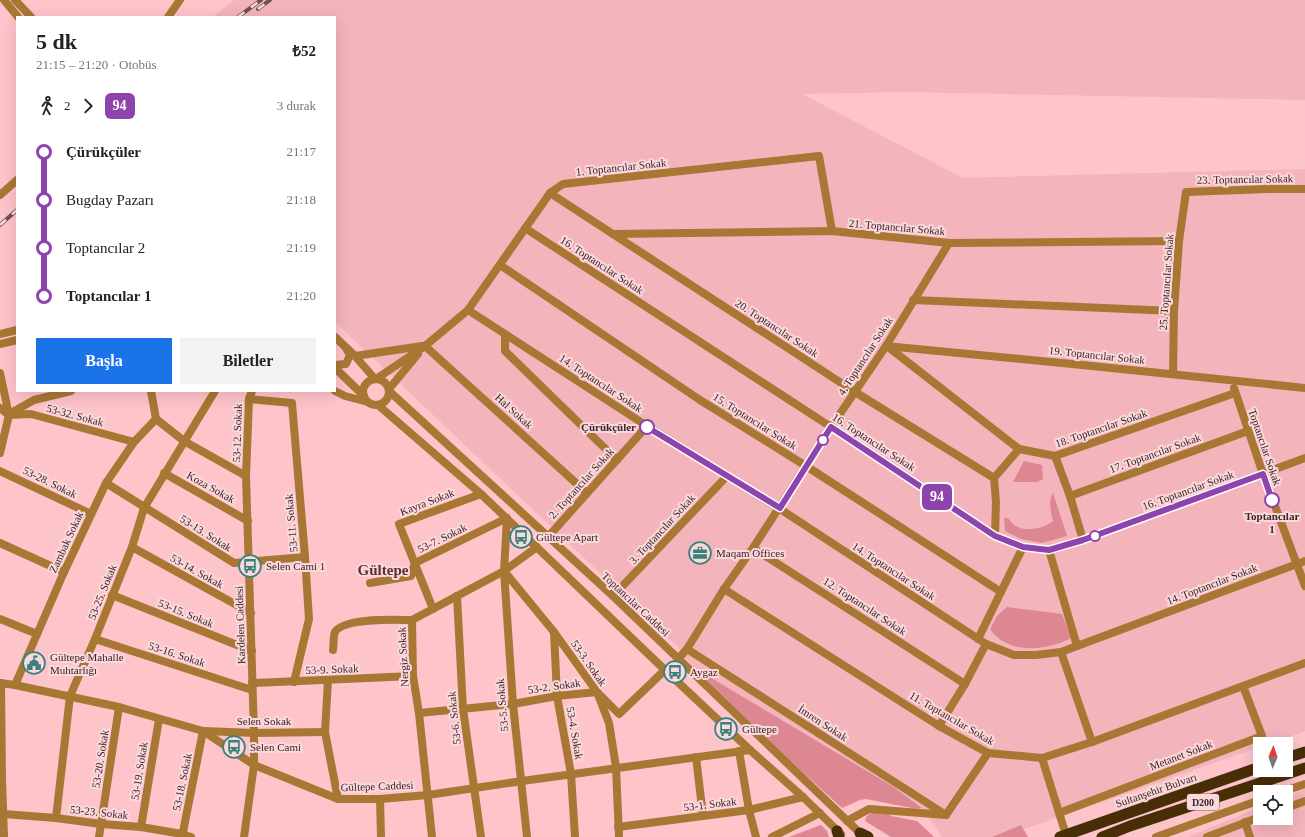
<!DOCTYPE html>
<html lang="tr">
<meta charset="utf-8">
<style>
:root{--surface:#fff;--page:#f2f2f2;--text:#222;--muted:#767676;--accent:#1a73e8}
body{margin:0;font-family:Georgia,serif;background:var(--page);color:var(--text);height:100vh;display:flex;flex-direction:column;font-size:15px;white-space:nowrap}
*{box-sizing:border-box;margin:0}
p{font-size:13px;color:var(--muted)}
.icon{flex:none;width:22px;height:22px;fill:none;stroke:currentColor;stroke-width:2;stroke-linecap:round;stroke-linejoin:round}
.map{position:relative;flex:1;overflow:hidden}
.drawer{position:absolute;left:16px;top:16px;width:320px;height:376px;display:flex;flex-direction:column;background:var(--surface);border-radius:0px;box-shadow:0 4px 16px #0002}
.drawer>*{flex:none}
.badge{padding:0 8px;border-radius:6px;font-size:14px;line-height:26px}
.needle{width:26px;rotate:2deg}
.controls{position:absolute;left:1253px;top:737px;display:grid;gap:8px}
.controls a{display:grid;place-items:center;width:40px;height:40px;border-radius:0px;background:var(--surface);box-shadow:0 4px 16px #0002;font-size:20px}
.map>.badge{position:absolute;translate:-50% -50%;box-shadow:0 0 0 2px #fff}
.legs{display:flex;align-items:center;gap:6px;height:44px;padding:0 20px;font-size:13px}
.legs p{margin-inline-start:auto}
.summary{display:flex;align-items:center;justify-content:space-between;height:68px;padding:0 20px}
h1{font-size:22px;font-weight:800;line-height:30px}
.action{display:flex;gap:8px;margin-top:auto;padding:8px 20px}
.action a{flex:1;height:46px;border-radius:0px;background:var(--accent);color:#fff;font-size:16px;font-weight:800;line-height:46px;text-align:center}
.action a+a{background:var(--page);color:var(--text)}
ul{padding:0 20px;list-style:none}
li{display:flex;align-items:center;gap:14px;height:48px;font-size:15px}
li i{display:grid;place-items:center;width:6px;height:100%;margin:0 5px;background:currentColor}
li i::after{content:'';width:10px;height:10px;margin:-5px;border:3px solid;border-radius:50%;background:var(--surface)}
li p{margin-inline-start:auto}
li:first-child i{background:linear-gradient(#0000 50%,currentColor 0)}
li:last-child i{background:linear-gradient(currentColor 50%,#0000 0)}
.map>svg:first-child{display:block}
</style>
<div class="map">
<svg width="1305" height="837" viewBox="0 0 1305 837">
<rect width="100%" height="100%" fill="#fdc4ca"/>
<g fill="#f3b4bb">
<path d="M234,0h1071v100l-401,-8 -102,2 161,84 342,-9v562l-36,13h-9v3l-258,90h-60l-20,-29 -229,-141 -16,-21 -342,-324v-305h-122z"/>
<path d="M1305,789v48h-117l72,-30v11h26v-21z"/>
</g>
<g fill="#dd8792">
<path d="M1024,461l18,4 1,14 -6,3h-24z"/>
<path d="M1053,493l14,43 -25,7 -21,-4 -16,-8 -1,-13h4c3,4 6,8 10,9 10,5 26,1 35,-6 -2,-8 -5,-20 0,-28z"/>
<path d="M1007,607l55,7 9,24c-25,13 -63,17 -81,-9l7,-13z"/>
<path d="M693,667l199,119 30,22 -5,1 -51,-10 -6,1 -18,8 -54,-49z"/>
<path d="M888,812l3,4 26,5 17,16h-43l-26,-16c2,-11 14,-8 23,-9z"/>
<path d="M821,825l6,6 2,6h-40z"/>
<path d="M1021,825l7,12h-36z"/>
</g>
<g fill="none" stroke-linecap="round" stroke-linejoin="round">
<g stroke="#a87734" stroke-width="8">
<path d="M168,17l12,-17"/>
<path d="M550,193l305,199 139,86"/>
<path d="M0,195l17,-15"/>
<path d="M525,228l306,199 164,109 28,11 26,3 34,-10 222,-82"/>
<path d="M613,234l219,-3 117,12 230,-2"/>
<path d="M500,265l200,135 106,66 195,126"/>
<path d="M913,300l261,11"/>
<path d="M468,310l179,116 133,83 206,135 28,11h22l25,-3 244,-91"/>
<path d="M505,335v16l112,109"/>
<path d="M425,346l162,147"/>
<path d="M886,346c140,13 279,27 419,42"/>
<path d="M887,346l132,103 36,7 180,-63"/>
<path d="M355,356l67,-10"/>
<path d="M0,373l9,42 -9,38"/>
<path d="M1173,374l1,-63 5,-70 7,-49 82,-3h37"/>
<path d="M376,379l49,-33 43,-36 82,-117 13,-9 256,-28 13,75"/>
<path d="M1234,388l29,86 42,112"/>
<path d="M389,389l29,-35"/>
<path d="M151,391l5,28 28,22 62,35 8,257v32l-10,72"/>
<path d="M335,391l10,5 23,6"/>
<path d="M249,399l43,4 13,154 4,62 -15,63"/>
<path d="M0,408l9,7 22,-1 103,28"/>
<path d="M9,414l25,-14 37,-9"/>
<path d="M1055,456l15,40 13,44"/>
<path d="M0,471l91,43"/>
<path d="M164,473l84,48"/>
<path d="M246,476l3,-77 3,-8"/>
<path d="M106,483l128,80 71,-6"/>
<path d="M1070,496l178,-65"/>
<path d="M995,536l1,-34 -2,-24 25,-29"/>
<path d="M548,537l99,-111"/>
<path d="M0,543l64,29"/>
<path d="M132,547l119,66"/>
<path d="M753,548l212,136"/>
<path d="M1049,550l28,96"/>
<path d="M504,571l9,133 14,133"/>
<path d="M370,583l41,-7 4,-13 92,-45 -3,53 50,61 43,60 12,31 7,44 3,70"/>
<path d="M724,589l215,137 49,27 54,5 50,-16 213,-79"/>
<path d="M112,595l140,56"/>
<path d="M457,596l6,113 18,128"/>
<path d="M613,596l114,-120"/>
<path d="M433,609l-34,-85 82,-30"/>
<path d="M0,619l37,15"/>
<path d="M554,632l3,64 14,78 4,63"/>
<path d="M95,639l157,51"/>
<path d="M978,639l45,-92"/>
<path d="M687,649l259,166"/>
<path d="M333,650c1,-5 0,-14 2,-18 9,-15 62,-12 77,-12"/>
<path d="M1061,652l31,90"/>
<path d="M678,659l9,-10 37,-60 29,-41 78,-121 55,-81 63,-103"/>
<path d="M328,680l-3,52 13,67"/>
<path d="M0,683l15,2 104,22 84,24 51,34 84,34h42l48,-4 94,-14 228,-31"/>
<path d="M1,683l1,96 2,58"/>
<path d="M252,683l161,-7"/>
<path d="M15,685l49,-113 42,-89 28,-41 22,-23"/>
<path d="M419,713l94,-9 44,-8 40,-4 22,22 46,-44"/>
<path d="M939,726l26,-42 21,-40"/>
<path d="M204,731l50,2 71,-1"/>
<path d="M739,751l10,59 7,27"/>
<path d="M696,757l7,59"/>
<path d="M1042,758l24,77"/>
<path d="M1281,792l24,-8"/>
<path d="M380,799l1,38"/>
<path d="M1286,808l19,-7"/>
<path d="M1059,813l203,-77 -19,-50"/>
<path d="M4,814l52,4 45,6 40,3 41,7 9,3"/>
<path d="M56,818l14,-122 25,-57 37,-92 12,-39 71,-117"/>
<path d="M847,821l22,-12 77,6 42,-62"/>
<path d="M1245,822l5,15"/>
<path d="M141,827l18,-108"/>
<path d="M618,827l131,-17 54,-13"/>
<path d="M99,837l20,-130"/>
<path d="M182,837l21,-106"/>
<path d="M432,837l-13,-124 -6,-37 -1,-56 92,-49 33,-24"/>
<path d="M772,837l48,-24"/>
<path d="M1156,837l104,-37"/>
<path d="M1207,837l53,-20"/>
</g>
<g stroke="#a87734" stroke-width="8">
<path d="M4,0l14,17"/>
<path d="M15,0l16,17"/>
<path d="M0,334l17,-4"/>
<path d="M335,337l20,19 20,23"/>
<path d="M0,344l17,-4"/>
<path d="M335,365l11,-1 4,-9 -4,-7"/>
<path d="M335,368l29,28"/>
<circle cx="376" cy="392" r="13"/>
<path d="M389,391l224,205 250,240"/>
<path d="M378,405l103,89 184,176 85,80 53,47 38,37"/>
</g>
<g stroke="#482e07" stroke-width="11">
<path d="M1286,758l19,-6"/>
<path d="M837,831l2,6"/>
<path d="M860,833l8,4"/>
<path d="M1060,837l200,-70"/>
<path d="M1102,837l28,-11 175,-58"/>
</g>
<g stroke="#6f5053" stroke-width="4">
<g id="rail">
<path d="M258,9l12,-9"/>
<path d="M238,17l23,-17"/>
<path d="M0,225l17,-15"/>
</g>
</g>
<use href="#rail" stroke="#fbd8db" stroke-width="2.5" stroke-dasharray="8" stroke-linecap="butt"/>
</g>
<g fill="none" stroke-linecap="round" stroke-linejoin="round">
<g stroke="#fff" stroke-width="9">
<path id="line-1" d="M647,427l133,81 51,-81 164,109 28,11 26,3 34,-10 180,-66 9,26"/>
</g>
<use href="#line-1" stroke="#8e44ad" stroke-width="6"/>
</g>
<defs>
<g id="bus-ring" transform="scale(1.15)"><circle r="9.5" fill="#fbd8db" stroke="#39817e" stroke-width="1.5"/><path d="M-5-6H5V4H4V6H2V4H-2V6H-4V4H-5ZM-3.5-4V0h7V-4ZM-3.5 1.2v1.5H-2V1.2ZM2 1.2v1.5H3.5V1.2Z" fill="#39817e"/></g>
<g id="office-ring" transform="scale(1.15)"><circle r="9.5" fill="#fbd8db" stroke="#39817e" stroke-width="1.5"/><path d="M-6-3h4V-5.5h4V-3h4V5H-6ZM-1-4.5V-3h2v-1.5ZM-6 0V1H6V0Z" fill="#39817e"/></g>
<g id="civic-ring" transform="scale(1.15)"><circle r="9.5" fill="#fbd8db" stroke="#39817e" stroke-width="1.5"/><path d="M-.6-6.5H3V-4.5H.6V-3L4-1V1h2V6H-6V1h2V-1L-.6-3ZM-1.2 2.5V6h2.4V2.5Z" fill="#39817e"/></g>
</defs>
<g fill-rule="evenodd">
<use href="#bus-ring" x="521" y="537"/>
<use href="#office-ring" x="700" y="553"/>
<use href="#bus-ring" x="250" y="566"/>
<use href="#civic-ring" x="34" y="663"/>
<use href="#bus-ring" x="675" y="672"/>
<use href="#bus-ring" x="726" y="729"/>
<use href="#bus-ring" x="234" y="747"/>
</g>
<g fill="#fff" stroke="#8e44ad" stroke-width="2">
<circle cx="647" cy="427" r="7"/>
<circle cx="823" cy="440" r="5"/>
<circle cx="1272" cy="500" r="7"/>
<circle cx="1095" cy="536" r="5"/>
</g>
<g text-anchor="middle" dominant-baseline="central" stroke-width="4" stroke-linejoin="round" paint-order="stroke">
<rect fill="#fbd8db" stroke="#745b5d" stroke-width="1" x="1187" y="794" width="32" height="16" rx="3"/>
<g font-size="10" font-weight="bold" fill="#3a2527">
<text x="1203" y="802">D200</text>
</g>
<g font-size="11" fill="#3a2527" stroke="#fbd8db">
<text transform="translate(621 167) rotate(-6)">1. Toptancılar Sokak</text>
<text transform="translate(1245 179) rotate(-1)">23. Toptancılar Sokak</text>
<text transform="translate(897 227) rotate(5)">21. Toptancılar Sokak</text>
<text transform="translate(602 265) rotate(33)">16. Toptancılar Sokak</text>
<text transform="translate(1166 282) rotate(-86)">25. Toptancılar Sokak</text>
<text transform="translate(777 328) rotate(33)">20. Toptancılar Sokak</text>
<text transform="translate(1097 355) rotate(6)">19. Toptancılar Sokak</text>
<text transform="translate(865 356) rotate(-57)">4. Toptancılar Sokak</text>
<text transform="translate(601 383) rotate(33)">14. Toptancılar Sokak</text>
<text transform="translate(514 411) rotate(42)">Hal Sokak</text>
<text transform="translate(75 415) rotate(15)">53-32. Sokak</text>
<text transform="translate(755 421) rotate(32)">15. Toptancılar Sokak</text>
<text transform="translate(1101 428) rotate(-19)">18. Toptancılar Sokak</text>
<text transform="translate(237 433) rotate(-88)">53-12. Sokak</text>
<text transform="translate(874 442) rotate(33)">16. Toptancılar Sokak</text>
<text transform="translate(1265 447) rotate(71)">Toptancılar Sokak</text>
<text transform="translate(1155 453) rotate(-20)">17. Toptancılar Sokak</text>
<text transform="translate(50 482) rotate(26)">53-28. Sokak</text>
<text transform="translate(581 483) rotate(-48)">2. Toptancılar Sokak</text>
<text transform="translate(211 487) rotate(29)">Koza Sokak</text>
<text transform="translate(1188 490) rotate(-20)">16. Toptancılar Sokak</text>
<text transform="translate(427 502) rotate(-21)">Kayra Sokak</text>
<text transform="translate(291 523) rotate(-95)">53-11. Sokak</text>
<text transform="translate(662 529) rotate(-47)">3. Toptancılar Sokak</text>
<text transform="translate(206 533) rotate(32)">53-13. Sokak</text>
<text transform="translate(442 538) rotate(-26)">53-7. Sokak</text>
<text transform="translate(66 542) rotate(-65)">Zambak Sokak</text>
<text transform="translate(197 571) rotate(29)">53-14. Sokak</text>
<text transform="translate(894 571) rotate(33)">14. Toptancılar Sokak</text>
<text transform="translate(1212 584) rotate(-21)">14. Toptancılar Sokak</text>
<text transform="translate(102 592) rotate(-68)">53-25. Sokak</text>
<text transform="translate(636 604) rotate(43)">Toptancılar Caddesi</text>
<text transform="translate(865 606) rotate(33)">12. Toptancılar Sokak</text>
<text transform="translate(186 613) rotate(22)">53-15. Sokak</text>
<text transform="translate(240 625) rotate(-92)">Kardelen Caddesi</text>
<text transform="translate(177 654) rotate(18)">53-16. Sokak</text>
<text transform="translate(403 657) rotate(-93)">Nergiz Sokak</text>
<text transform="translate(589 663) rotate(55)">53-3. Sokak</text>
<text transform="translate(332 669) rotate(-2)">53-9. Sokak</text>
<text transform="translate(554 686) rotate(-8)">53-2. Sokak</text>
<text transform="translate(502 705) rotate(-95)">53-5. Sokak</text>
<text transform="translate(454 718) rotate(-96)">53-6. Sokak</text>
<text transform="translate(952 718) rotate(30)">11. Toptancılar Sokak</text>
<text x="264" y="721">Selen Sokak</text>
<text transform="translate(823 723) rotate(33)">İmren Sokak</text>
<text transform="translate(575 733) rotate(80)">53-4. Sokak</text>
<text transform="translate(1181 755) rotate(-21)">Metanet Sokak</text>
<text transform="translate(100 759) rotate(-81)">53-20. Sokak</text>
<text transform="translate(139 771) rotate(-81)">53-19. Sokak</text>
<text transform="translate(182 782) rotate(-78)">53-18. Sokak</text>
<text transform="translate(377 786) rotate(-2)">Gültepe Caddesi</text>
<text transform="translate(1156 790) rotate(-19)">Sultanşehir Bulvarı</text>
<text transform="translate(710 804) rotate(-7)">53-1. Sokak</text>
<text transform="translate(99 812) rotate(6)">53-23. Sokak</text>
</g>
<g font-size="11" font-weight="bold" fill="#3a2527" stroke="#fbd8db" text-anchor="end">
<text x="636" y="427">Çürükçüler</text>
<text x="1272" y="516" text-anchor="middle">Toptancılar<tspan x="1272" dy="13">1</tspan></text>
</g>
<g font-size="11" fill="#3a2527" stroke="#fbd8db" text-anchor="start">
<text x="536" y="537">Gültepe Apart</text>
<text x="716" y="553">Maqam Offices</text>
<text x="266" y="566">Selen Cami 1</text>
<text x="50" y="657">Gültepe Mahalle<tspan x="50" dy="13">Muhtarlığı</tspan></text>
<text x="690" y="672">Aygaz</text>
<text x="742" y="729">Gültepe</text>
<text x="250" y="747">Selen Cami</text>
</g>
<g font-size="15" font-weight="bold" fill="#5b2f35" stroke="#fbd8db">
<text x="383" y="570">Gültepe</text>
</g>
</g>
</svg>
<div class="controls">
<a><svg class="needle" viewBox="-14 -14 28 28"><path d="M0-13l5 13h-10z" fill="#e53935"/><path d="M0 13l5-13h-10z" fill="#767676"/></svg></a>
<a><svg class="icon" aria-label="locate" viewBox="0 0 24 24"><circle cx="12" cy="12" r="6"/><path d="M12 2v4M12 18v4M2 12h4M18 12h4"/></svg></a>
</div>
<b class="badge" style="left:937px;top:497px;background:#8e44ad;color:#fff">94</b>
<section class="drawer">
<div class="summary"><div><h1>5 dk</h1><p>21:15 – 21:20 · Otobüs</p></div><b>₺52</b></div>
<div class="legs"><svg class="icon" aria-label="walk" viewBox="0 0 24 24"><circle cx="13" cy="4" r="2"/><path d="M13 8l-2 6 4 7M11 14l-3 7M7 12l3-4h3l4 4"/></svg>2<svg class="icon" aria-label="forward" viewBox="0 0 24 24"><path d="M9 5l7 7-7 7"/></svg><b class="badge" style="background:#8e44ad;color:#fff">94</b><p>3 durak</p></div>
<ul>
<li><i style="color:#8e44ad"></i><b>Çürükçüler</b><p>21:17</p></li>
<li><i style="color:#8e44ad"></i><span>Bugday Pazarı</span><p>21:18</p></li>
<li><i style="color:#8e44ad"></i><span>Toptancılar 2</span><p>21:19</p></li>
<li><i style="color:#8e44ad"></i><b>Toptancılar 1</b><p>21:20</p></li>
</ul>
<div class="action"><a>Başla</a><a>Biletler</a></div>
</section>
</div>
